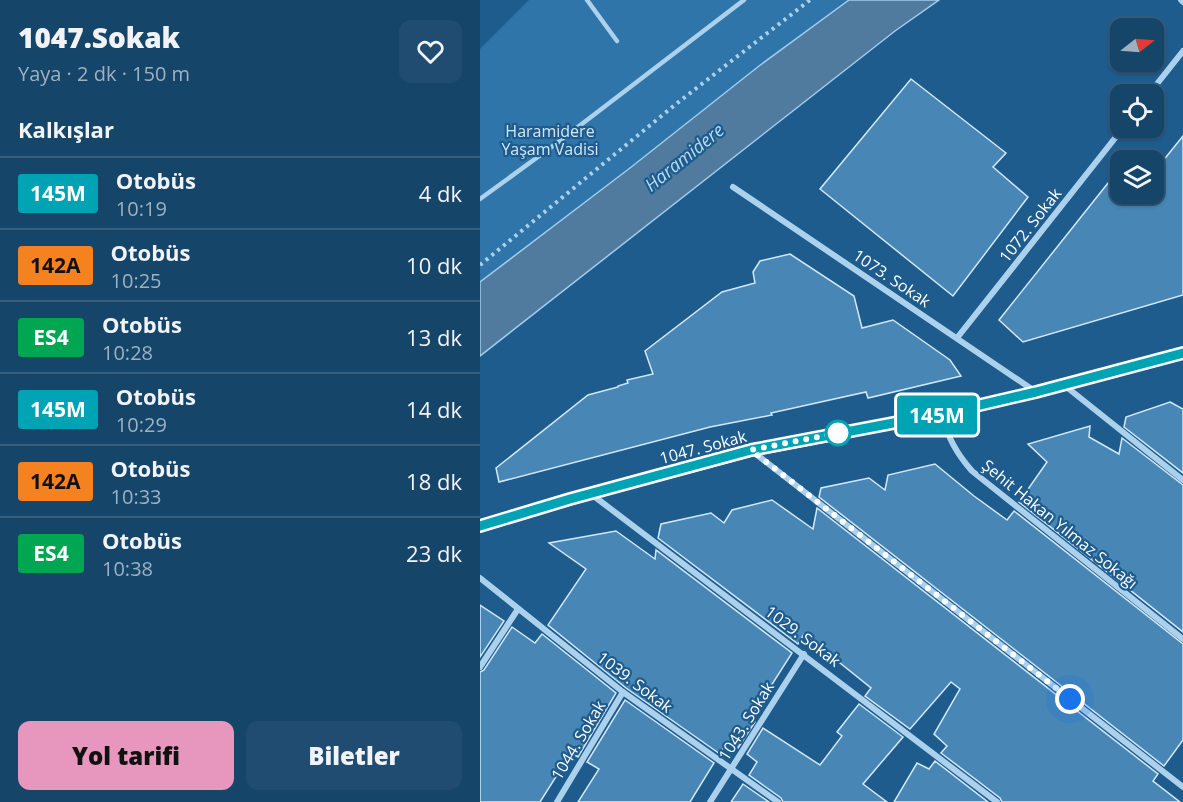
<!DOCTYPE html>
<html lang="tr">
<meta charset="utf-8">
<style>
:root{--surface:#16456a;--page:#1f4c70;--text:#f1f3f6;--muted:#9eb1c1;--line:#355d7e;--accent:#e797bd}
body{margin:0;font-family:"Open Sans",sans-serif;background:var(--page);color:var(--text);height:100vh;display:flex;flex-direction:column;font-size:22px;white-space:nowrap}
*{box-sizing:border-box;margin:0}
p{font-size:20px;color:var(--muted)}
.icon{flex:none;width:33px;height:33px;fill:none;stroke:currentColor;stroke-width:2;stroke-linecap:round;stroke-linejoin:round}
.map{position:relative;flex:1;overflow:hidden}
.drawer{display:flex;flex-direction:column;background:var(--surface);width:480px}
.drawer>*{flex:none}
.badge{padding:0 12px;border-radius:4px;font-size:21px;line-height:39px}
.needle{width:39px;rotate:73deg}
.buttons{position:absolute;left:630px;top:18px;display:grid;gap:12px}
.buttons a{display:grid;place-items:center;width:54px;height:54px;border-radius:12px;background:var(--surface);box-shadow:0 2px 4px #0004,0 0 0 2px var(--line);font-size:30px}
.you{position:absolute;width:30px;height:30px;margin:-15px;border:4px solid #fff;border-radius:50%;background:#1a73e8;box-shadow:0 0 0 9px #1a73e833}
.map>.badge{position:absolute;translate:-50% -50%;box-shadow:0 0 0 3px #fff}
h2{padding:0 18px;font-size:22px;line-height:54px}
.round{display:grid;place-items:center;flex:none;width:63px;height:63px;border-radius:12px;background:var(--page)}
.head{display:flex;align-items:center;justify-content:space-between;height:102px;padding:0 18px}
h1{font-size:28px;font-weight:800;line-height:45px}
.primary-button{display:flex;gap:12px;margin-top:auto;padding:12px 18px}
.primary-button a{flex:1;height:69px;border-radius:12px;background:var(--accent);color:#111;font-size:24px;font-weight:800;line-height:69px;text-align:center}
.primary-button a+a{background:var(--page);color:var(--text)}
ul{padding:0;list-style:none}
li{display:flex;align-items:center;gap:18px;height:72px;padding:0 18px;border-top:2px solid var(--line)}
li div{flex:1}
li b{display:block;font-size:22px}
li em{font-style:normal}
li .badge{min-width:66px;font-weight:700;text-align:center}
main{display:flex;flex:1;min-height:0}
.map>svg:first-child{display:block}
</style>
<main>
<section class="drawer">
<div class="head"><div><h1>1047.Sokak</h1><p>Yaya · 2 dk · 150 m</p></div><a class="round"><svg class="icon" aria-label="heart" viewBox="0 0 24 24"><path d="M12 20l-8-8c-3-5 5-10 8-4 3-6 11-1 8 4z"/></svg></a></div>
<h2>Kalkışlar</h2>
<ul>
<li><span class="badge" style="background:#00a3b4;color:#fff">145M</span><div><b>Otobüs</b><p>10:19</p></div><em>4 dk</em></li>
<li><span class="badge" style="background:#f58220;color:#111">142A</span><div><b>Otobüs</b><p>10:25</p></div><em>10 dk</em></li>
<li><span class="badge" style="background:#00a651;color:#fff">ES4</span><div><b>Otobüs</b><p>10:28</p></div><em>13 dk</em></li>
<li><span class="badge" style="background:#00a3b4;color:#fff">145M</span><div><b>Otobüs</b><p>10:29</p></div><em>14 dk</em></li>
<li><span class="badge" style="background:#f58220;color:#111">142A</span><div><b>Otobüs</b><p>10:33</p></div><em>18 dk</em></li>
<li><span class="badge" style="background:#00a651;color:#fff">ES4</span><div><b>Otobüs</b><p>10:38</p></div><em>23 dk</em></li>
</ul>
<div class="primary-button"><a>Yol tarifi</a><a>Biletler</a></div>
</section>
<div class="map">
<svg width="703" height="802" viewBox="0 0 703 802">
<rect width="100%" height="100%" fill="#1e5c8e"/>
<path fill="#2f75aa" d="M49,0h320l-90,66 -129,102 -150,114v-233z"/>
<path fill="#507b9f" stroke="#a0cdee" stroke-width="1.5" d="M369,0h90l-44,31 -415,325v-74l150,-114 129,-102z"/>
<g fill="#4786b5" stroke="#d2e8f9" stroke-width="1.5">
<path d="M431,79l95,74 -13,14 35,30 -75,99 -133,-107z"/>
<path d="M703,136v159l-160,47 -24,-22 121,-152v26h34v-22z"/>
<path d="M310,254l64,42 8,32 31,-8 57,40 11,16 -93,22 -2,-6 -95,21 1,2 -62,12 -211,55 -3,-14 92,-73 30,-8v-1l10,-3 -1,-3 26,-6 -8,-23 77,-59 33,-9 -2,-11 7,-11z"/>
<path d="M690,402l13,7v64l-59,-46 2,-10z"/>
<path d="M610,426l-1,11 30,17 3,-16 61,47v147l-164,-130 28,-40 -19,-18z"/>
<path d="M455,464l39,32 33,24 7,-9 169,133v96l-19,26 -345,-269 2,-9 48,-10 16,12 3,-15z"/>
<path d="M292,500l41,29 4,-21 341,266 -5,7 27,21h-178l-2,-4 -59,-45 6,-7 -13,-12 26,-45 -9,-7 -41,47 -45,-33 6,-8 -67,-54 -6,10 -140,-106 3,-14 50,-11 13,10 8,-13z"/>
<path d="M136,531l39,28 1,-9 136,103 -42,66 5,3 -17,26 -11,-6 -7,12 -94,-66 -78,-63 38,-56 -37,-26z"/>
<path d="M0,605l24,16 -24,36z"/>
<path d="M32,627l23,16 7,-9 74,59 -38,64 -7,-4 -31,49h-60v-130l4,-2z"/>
<path d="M145,700l89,63 -24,39h-112l21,-33 -12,-7z"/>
<path d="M379,704l44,33 -40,47 24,18h-104l-2,-4 -32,-23 8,-13 -10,-8 16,-26 57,37 22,-29 -5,-4z"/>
<path d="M455,761l53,41h-94l23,-39 12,6z"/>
<path d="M263,784l26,18h-38z"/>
</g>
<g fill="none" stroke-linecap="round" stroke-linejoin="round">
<path stroke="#acd1ed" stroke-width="4" stroke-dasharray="3 4.5" stroke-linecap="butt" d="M0,265l196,-161 134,-104"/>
<g stroke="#acd1ed" stroke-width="4.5">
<path d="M107,0l30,41"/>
<path d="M0,199l77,-56 187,-143"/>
</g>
<g stroke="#acd1ed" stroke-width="6">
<path d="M701,0l2,2"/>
<path d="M669,94l34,-43"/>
<path d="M253,187l303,205"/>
<path d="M477,338l166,-210"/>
<path d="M584,385l119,95"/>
<path d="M461,414c7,23 15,39 31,57l211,168"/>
<path d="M272,451l431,336"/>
<path d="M111,494l406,308"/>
<path d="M0,578l143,114 155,110"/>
<path d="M0,667l38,-58"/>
<path d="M77,802l66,-110"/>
<path d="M230,802l94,-148"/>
</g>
<path stroke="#d9ebf9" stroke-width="12" d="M0,526l90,-27 181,-48 190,-37 95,-22 147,-39"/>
</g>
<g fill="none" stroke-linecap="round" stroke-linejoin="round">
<g stroke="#fff" stroke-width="14">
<path id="line" d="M0,526l90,-27 181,-49 190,-36 95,-22 147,-39"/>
</g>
<use href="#line" stroke="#00a3b4" stroke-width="9"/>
<path stroke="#fff" stroke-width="6" stroke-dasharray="0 10.8" d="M358,433l-87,17 319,249"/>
</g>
<circle fill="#fff" stroke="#00a3b4" stroke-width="3" cx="358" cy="433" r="12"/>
<g text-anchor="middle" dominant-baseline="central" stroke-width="4.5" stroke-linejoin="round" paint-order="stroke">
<g font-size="16" fill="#d2e8f9" stroke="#1e5c8e">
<text x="70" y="131">Haramidere<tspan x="70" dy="18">Yaşam Vadisi</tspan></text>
</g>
<g font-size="16" fill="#fff" stroke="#1e5c8e">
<text transform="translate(550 225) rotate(-52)">1072. Sokak</text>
<text transform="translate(412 278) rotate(34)">1073. Sokak</text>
<text transform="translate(223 447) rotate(-15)">1047. Sokak</text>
<text transform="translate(580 524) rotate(39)">Şehit Hakan Yılmaz Sokağı</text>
<text transform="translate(323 636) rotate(37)">1029. Sokak</text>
<text transform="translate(155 682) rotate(37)">1039. Sokak</text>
<text transform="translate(266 721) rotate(-58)">1043. Sokak</text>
<text transform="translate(98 740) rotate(-59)">1044. Sokak</text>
</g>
<g font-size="18" font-style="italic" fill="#b8daf4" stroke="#1e5c8e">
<text transform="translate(204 157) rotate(-39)">Haramidere</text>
</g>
</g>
</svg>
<div class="buttons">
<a><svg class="needle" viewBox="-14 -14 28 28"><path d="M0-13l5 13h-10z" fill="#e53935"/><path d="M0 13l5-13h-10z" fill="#9eb1c1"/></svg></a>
<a><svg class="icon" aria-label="locate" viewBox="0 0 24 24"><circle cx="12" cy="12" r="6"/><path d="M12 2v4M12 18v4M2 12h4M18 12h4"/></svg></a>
<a><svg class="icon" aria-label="layers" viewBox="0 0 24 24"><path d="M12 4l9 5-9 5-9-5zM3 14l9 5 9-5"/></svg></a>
</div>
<div class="you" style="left:590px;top:699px"></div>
<b class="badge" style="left:457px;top:415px;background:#00a3b4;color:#fff">145M</b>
</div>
</main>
